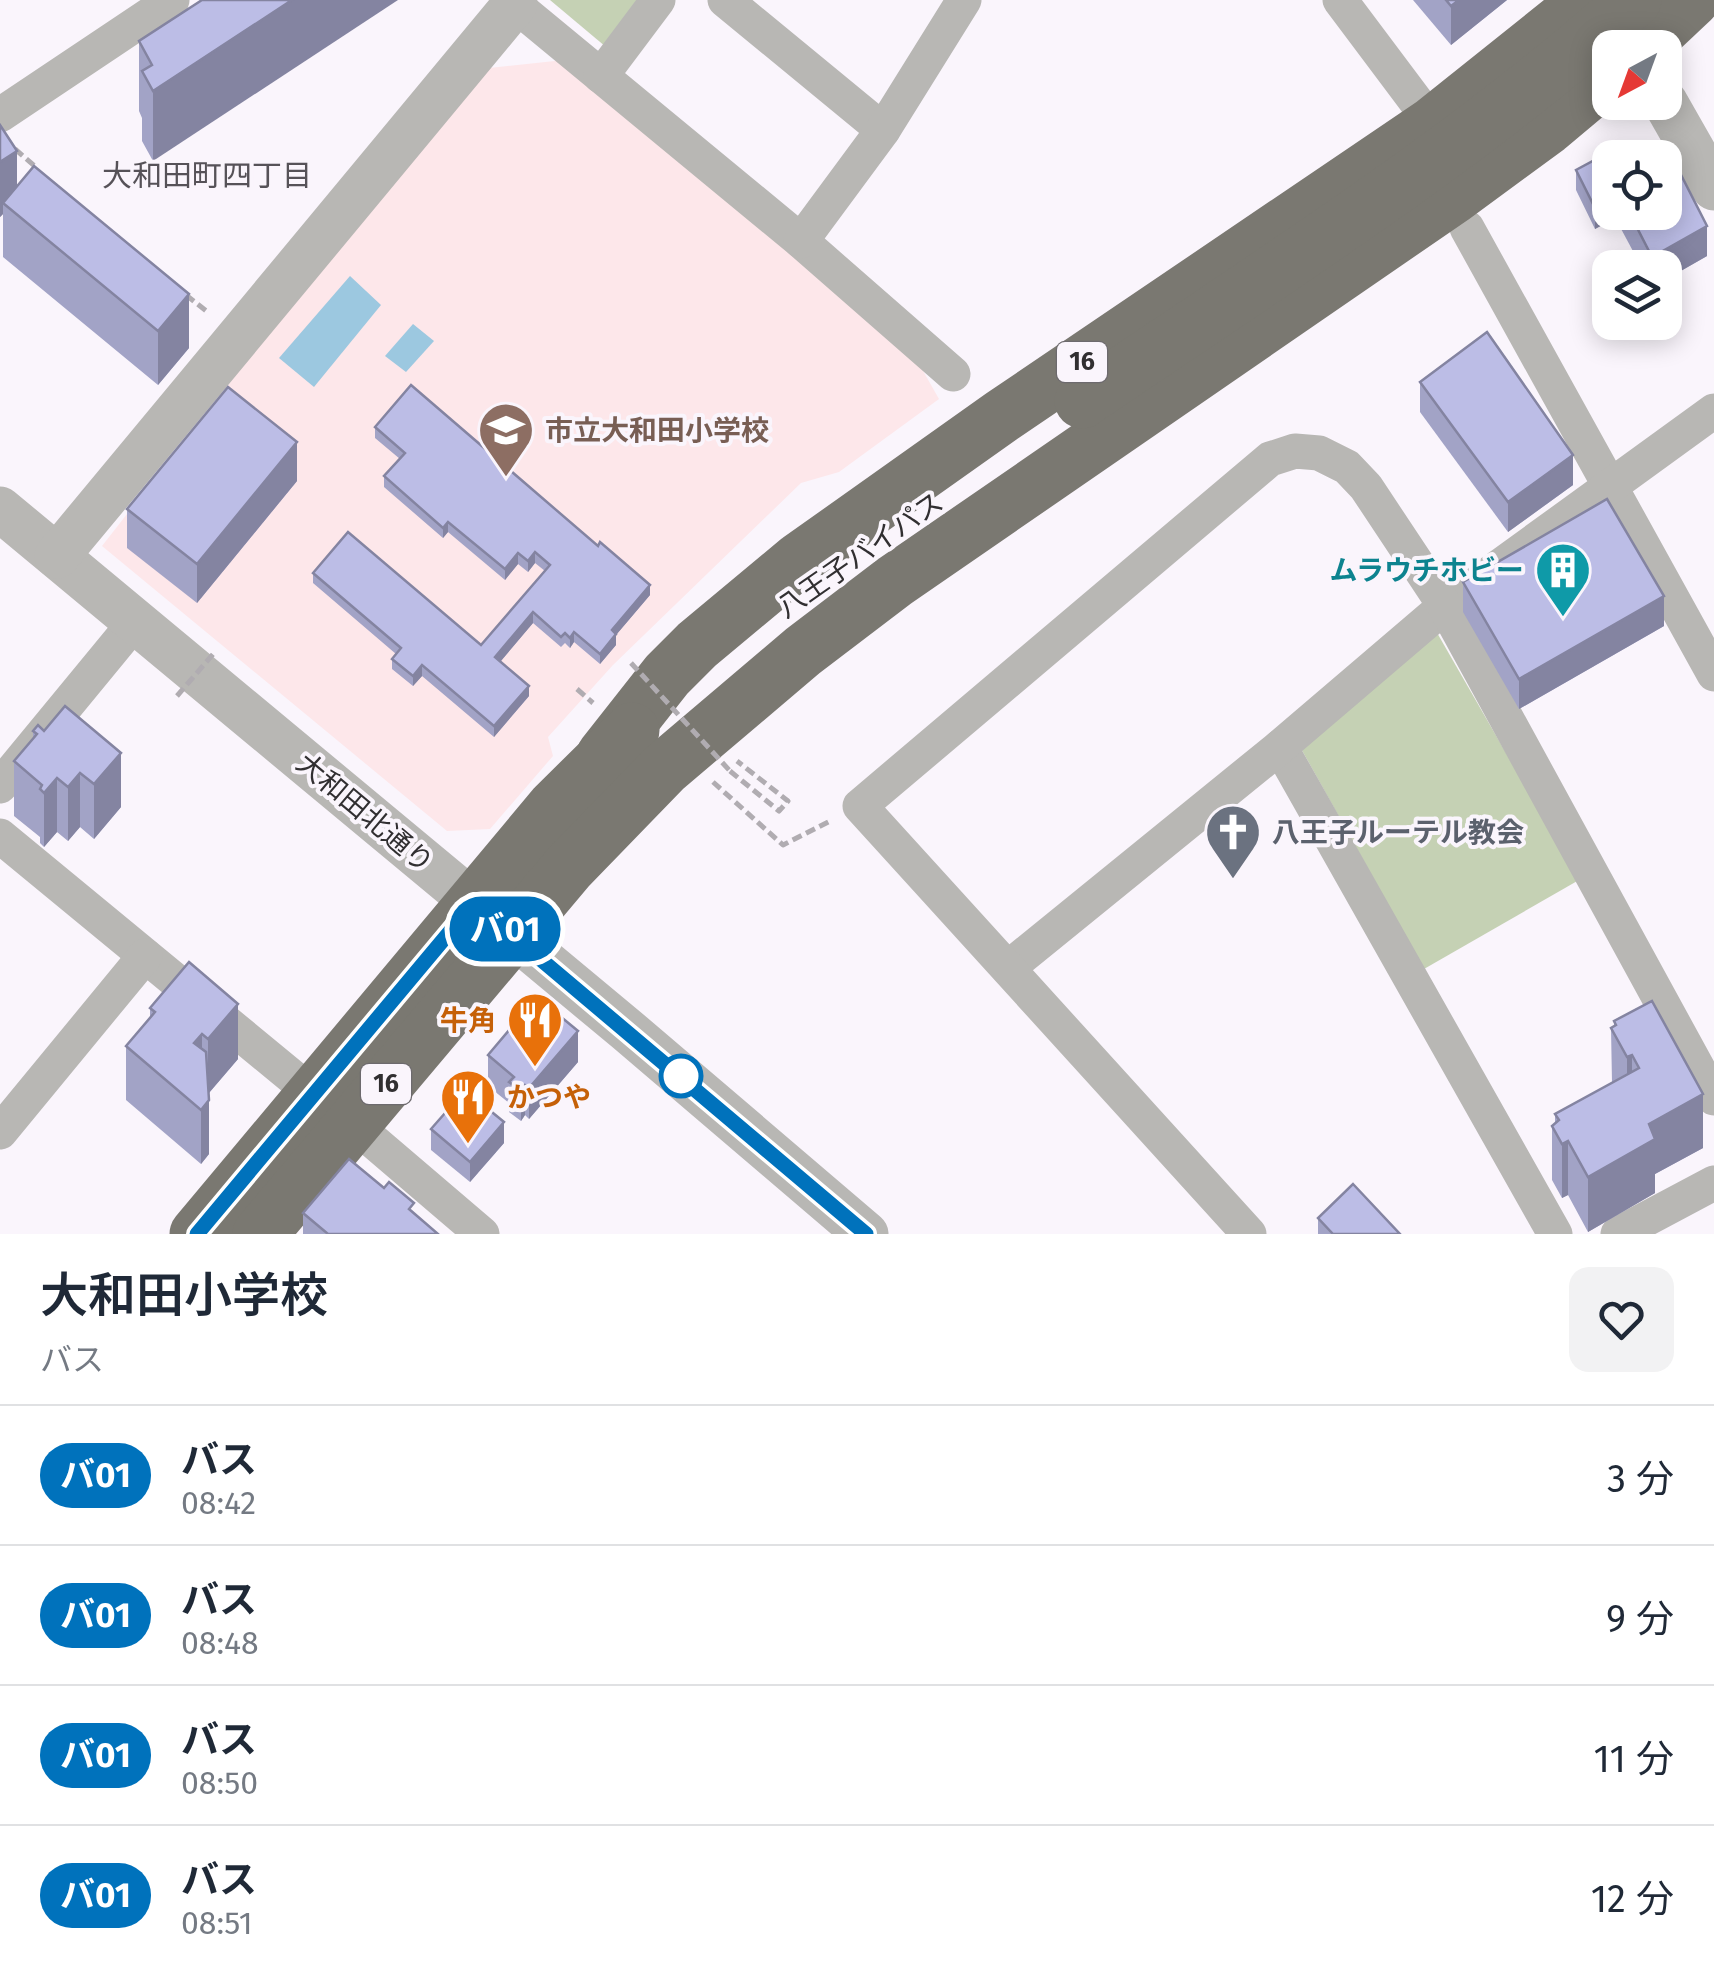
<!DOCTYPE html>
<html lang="ja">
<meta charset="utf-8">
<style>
:root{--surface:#fff;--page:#f2f2f3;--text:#1f2937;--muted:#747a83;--line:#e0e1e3}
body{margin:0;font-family:"Fira Sans","Noto Sans JP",sans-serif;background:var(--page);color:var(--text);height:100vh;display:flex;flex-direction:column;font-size:38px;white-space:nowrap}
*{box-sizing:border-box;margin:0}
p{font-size:32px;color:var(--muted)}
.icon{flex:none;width:55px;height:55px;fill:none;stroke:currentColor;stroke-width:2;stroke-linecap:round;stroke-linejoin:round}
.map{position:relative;height:1234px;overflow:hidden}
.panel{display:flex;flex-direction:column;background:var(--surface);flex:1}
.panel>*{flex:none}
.badge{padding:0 20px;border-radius:32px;font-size:35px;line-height:65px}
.needle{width:65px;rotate:221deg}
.tools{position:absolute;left:1592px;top:30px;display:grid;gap:20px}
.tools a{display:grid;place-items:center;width:90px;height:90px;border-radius:20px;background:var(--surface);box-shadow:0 5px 25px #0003;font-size:50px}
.map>.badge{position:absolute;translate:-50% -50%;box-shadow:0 0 0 5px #fff}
.round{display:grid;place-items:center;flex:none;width:105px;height:105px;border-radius:20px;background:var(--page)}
.head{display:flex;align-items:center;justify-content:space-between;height:170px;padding:0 40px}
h1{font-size:48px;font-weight:600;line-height:75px}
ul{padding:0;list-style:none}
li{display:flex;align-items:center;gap:30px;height:140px;padding:0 40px;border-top:2px solid var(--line)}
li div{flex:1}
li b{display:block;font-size:38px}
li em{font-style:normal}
li .badge{min-width:110px;font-weight:700;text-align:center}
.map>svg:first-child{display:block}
</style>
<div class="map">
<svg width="1714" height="1234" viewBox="0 0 1714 1234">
<rect width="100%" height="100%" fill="#faf5fc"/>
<path fill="#fde7ea" d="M564,60l354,302 21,37 -100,73 -38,11 -188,182 -65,72 5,19 -63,73 -43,2 -345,-285 241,-308 146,-170z"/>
<g fill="#c5d1b4">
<path d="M550,0h89l-33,47z"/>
<path d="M1436,631l143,249 -155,89 -125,-224z"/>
</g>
<g fill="#9cc8e0">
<path d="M350,276l31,29 -67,82 -35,-29z"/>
<path d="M413,324l21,17 -28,31 -21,-16z"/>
</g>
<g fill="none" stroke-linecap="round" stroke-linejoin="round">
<g stroke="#b0acb1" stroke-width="5" stroke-dasharray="10 5" stroke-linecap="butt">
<path d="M15,149l22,19"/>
<path d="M186,295l23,18"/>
<path d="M577,689l16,14"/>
<path d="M730,771l49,40 9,-10 -51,-40"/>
<path d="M713,782l70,63 49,-25"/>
</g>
<g stroke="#b8b7b4" stroke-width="35">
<path d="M509,0l292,241 152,133"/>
<path d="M725,0l158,130"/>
<path d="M1340,0l93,124"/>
<path d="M601,76l57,-76"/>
<path d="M0,115l172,-115"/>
<path d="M1467,228l247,446"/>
<path d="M801,241l82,-111 81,-130"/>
<path d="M1280,747l275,487"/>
<path d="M0,786l135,-164"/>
<path d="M0,836l313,258"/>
<path d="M1008,968l272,-221 165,-141 269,-195"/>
<path d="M352,1123l130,111"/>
<path d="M0,1132l145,-176"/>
<path d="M1249,1234l-389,-428 410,-347 25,-8 24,2 28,14 19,20 79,119 269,492"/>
<path d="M1618,1234l96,-51"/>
</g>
<g stroke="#b8b7b4" stroke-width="45">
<path d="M1665,102l49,86"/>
<path d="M0,509l627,521 239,204"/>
<path d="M57,556l458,-552"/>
</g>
<g stroke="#7a7871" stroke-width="55">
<path d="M1641,48l51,-48"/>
<path d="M604,755l63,-80 30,-30 102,-85 203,-144 431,-292 155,-124"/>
<path d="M197,1234l358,-428 77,-76"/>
<path d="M260,1234l309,-367 95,-98 139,-118 92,-70 559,-385 94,-69 62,-52"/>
</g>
<g stroke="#b0acb1" stroke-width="5" stroke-dasharray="10 5" stroke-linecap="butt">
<path d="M631,663l99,108"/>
<path d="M177,696l37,-43"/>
</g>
<path stroke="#7a7871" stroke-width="55" d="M1082,401c188,-128 382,-249 552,-401"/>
</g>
<g fill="#a2a3c6">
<path d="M202,0l-49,161 -11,-20v-23l-3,-7v-70z"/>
<path d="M1413,0h94l-56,45z"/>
<path d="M0,125l17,61 172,162 -31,37 -155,-128v-43l-3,3z"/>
<path d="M1576,170l34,42h55l42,44 -42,24v-12h-23l-23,-43v-9l-24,13 -19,-39z"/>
<path d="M1420,382l153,103 -65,47 -88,-120z"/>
<path d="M375,427l275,168 -34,40v10l-16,19 -26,-22 -4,6 -5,-5 -4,4 -28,-24 -33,39 29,34 -35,41 -72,-61 -9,10 -21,-17v-10l4,-5 -83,-71v-10l168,72 64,-74 -10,-8 -7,9 -10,-8 -13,16 -57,-48 -5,6 -59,-51v-11l16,-17 -25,-21z"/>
<path d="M297,481l-100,122 -70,-55v-39z"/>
<path d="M1463,582l201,44 -145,83 -56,-97z"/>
<path d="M33,731l88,76 -27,32 -14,-12 -12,14 -11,-9 -13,15 -4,-4v-6l-26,-21v-55l19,-22z"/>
<path d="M238,1004v55l-29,34v61l-8,10 -75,-64v-54l24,-28v-10z"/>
<path d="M1614,1021l89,127 -48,26v19l-67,39 -20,-37 -6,3 -10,-18v-54l3,-3v-9l57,-31 -1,-55 3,-2z"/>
<path d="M488,1055l90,7 -49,57 -4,-4 -4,6 -12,-9v-9l-21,-17z"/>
<path d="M431,1129l73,14 -34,39 -39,-32z"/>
<path d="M303,1213h111l24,21h-135z"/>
<path d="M1318,1218l82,16h-82z"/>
</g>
<g fill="#8484a1">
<path d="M292,0h106l-245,161v-70z"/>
<path d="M1459,0h48l-56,45v-39z"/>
<path d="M17,151v54l-14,-2v11l-3,3v-55z"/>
<path d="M1610,200v12h9v4l-24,13v-21z"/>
<path d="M1707,226v30l-42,24v-12h-13v-11z"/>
<path d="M189,294v54l-31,37v-54z"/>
<path d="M297,442v39l-100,122v-39z"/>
<path d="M1573,455v30l-65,47v-30z"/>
<path d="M448,522v10l-5,6v-10z"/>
<path d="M535,552v11l-7,9v-11z"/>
<path d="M518,553v11l-13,16v-11z"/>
<path d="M650,585v10l-34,40v10l-16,19v-10l12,-24z"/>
<path d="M1664,596v30l-145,83v-30z"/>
<path d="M533,612v11l-38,45v-11z"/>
<path d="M574,632v10l-4,6v-10z"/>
<path d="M422,665v11l-9,10v-10z"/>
<path d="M529,686v10l-35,41v-11z"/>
<path d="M121,753v54l-27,32v-55z"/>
<path d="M80,773v54l-12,14v-54z"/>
<path d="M57,778v54l-13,15v-54z"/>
<path d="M238,1004v55l-30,35v-55z"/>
<path d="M578,1031v31l-49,57v-31z"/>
<path d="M202,1034v54l-8,-45z"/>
<path d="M1632,1055v54l-5,3v-55z"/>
<path d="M525,1085v30l-4,6v-30z"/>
<path d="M1703,1094v54l-48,26v19l-67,39v-55l61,-53z"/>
<path d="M209,1100v54l-8,10v-54z"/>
<path d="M504,1122v21l-34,39v-20z"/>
<path d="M1568,1141v54l-6,3v-54z"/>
</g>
<g fill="#bcbde6" stroke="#8484a1" stroke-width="2.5">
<path d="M202,0h90l-139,91 -11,-20 10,-6 -13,-24z"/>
<path d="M1446,0h13l-8,6z"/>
<path d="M0,125l17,26 -17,11z"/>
<path d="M1604,155l6,10v35l-15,8 -19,-38z"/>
<path d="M1676,165l31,61 -55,31 -23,-45h36v-41z"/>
<path d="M34,166l155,128 -31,37 -155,-128z"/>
<path d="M1487,332l86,123 -65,47 -88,-120z"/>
<path d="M411,385l187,161 2,-4 50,43 -38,45 4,4 -16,20 -26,-22 -4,6 -5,-5 -4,4 -28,-25 -38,45 34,29 -35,40 -72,-61 -9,11 -21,-17 9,-11 -88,-75 35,-41 133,113 69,-80 -15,-13 -7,9 -10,-8 -13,16 -57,-47 -5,6 -59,-52 21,-23 -30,-26z"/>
<path d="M228,387l69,55 -100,122 -70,-55z"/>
<path d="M1607,499l57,97 -145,83 -56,-97z"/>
<path d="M65,706l56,47 -27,31 -14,-11 -12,14 -11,-9 -13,15 -4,-4 2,-4 -28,-24 23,-27 -4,-3 5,-6 6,6z"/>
<path d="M189,962l49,42 -30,35 -6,-5 -8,9 12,9 3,48 -8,10 -75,-64 29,-34 -5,-4z"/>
<path d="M537,997l41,34 -49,57 -4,-3 -4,6 -12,-9 5,-5 -26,-22z"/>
<path d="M1652,1001l51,93 -54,30 6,15 -67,38 -20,-36 -6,3 -10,-18 7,-6 -4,-6 84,-46 -7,-13 -5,2 -16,-29 5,-3 -2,-4z"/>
<path d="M471,1095l33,27 -34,40 -39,-33 29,-33 6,5z"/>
<path d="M349,1159l35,29 5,-6 25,21 -5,6 29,25h-110l-25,-21z"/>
<path d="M1353,1184l47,50h-67l-15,-16z"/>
</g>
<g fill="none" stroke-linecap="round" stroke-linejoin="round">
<g stroke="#fff" stroke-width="22">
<path id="line" d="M197,1234l277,-331 392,331"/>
</g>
<use href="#line" stroke="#0072bc" stroke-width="15"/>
</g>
<defs>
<g id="school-pin" transform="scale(2.875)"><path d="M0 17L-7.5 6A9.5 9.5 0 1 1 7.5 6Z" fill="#8d6e63" stroke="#faf5fc"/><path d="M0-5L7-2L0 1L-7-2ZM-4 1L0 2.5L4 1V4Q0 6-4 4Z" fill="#fff"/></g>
<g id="building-pin" transform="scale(2.875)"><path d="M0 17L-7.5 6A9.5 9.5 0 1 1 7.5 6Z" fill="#0f9aa8" stroke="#faf5fc"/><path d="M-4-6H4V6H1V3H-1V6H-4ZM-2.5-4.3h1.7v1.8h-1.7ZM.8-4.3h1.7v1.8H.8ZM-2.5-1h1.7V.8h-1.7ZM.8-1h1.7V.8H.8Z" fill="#fff"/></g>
<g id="church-pin" transform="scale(2.875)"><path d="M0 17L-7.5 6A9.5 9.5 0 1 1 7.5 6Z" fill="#6b7280" stroke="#faf5fc"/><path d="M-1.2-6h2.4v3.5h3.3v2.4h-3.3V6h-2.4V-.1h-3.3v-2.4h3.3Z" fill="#fff"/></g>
<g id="restaurant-pin" transform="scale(2.875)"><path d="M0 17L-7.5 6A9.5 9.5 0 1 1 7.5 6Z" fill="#e8710a" stroke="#faf5fc"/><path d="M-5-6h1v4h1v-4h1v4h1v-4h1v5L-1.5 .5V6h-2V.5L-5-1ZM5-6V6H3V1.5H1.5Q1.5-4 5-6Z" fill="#fff"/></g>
</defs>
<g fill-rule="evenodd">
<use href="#school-pin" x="506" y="430"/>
<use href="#building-pin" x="1563" y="570"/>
<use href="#church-pin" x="1233" y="832"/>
<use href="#restaurant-pin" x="535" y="1020"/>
<use href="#restaurant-pin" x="468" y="1097"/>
</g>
<circle fill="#fff" stroke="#0072bc" stroke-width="5" cx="681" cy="1076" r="20"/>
<g text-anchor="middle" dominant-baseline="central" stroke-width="8" stroke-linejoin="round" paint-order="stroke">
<g fill="#faf5fc" stroke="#6d6a6e" stroke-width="2.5">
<rect x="1057" y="342" width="50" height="40" rx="8"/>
<rect x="361" y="1064" width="50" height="40" rx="8"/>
</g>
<g font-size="25" font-weight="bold" fill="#312f31">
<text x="1082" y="362">16</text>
<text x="386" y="1084">16</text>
</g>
<g font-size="28" font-weight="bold" fill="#785e54" stroke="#faf5fc" text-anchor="start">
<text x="545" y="430">市立大和田小学校</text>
</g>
<g font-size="28" fill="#312f31" stroke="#faf5fc">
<text transform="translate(860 555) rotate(-35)">八王子バイパス</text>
<text transform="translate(365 813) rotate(40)">大和田北通り</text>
</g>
<g font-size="28" font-weight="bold" fill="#0d838f" stroke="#faf5fc" text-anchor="end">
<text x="1524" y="570">ムラウチホビー</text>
</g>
<g font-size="28" font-weight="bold" fill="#5b616d" stroke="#faf5fc" text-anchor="start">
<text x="1272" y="832">八王子ルーテル教会</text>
</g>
<g font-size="28" font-weight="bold" fill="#c56008" stroke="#faf5fc" text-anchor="end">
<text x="496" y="1020">牛角</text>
<text x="507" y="1097" text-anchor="start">かつや</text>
</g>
<g font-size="30" fill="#565258" stroke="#faf5fc">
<text x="207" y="176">大和田町四丁目</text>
</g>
</g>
</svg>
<div class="tools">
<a><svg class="needle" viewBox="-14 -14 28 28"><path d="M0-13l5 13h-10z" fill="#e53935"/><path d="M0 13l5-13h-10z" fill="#747a83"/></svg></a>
<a><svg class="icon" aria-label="locate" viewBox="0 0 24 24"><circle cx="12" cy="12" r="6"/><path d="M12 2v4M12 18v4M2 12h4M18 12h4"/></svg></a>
<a><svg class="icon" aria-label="layers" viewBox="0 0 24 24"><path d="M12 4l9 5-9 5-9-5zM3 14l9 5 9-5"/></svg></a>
</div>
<b class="badge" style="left:505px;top:929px;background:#0072bc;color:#fff">バ01</b>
</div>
<section class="panel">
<div class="head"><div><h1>大和田小学校</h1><p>バス</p></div><a class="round"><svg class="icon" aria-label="heart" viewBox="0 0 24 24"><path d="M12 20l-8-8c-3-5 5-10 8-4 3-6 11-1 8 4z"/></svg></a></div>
<ul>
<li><span class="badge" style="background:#0072bc;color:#fff">バ01</span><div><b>バス</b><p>08:42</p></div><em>3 分</em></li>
<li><span class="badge" style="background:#0072bc;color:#fff">バ01</span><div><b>バス</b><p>08:48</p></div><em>9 分</em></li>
<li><span class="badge" style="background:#0072bc;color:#fff">バ01</span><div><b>バス</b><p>08:50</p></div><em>11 分</em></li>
<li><span class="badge" style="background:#0072bc;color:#fff">バ01</span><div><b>バス</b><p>08:51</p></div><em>12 分</em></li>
</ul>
</section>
